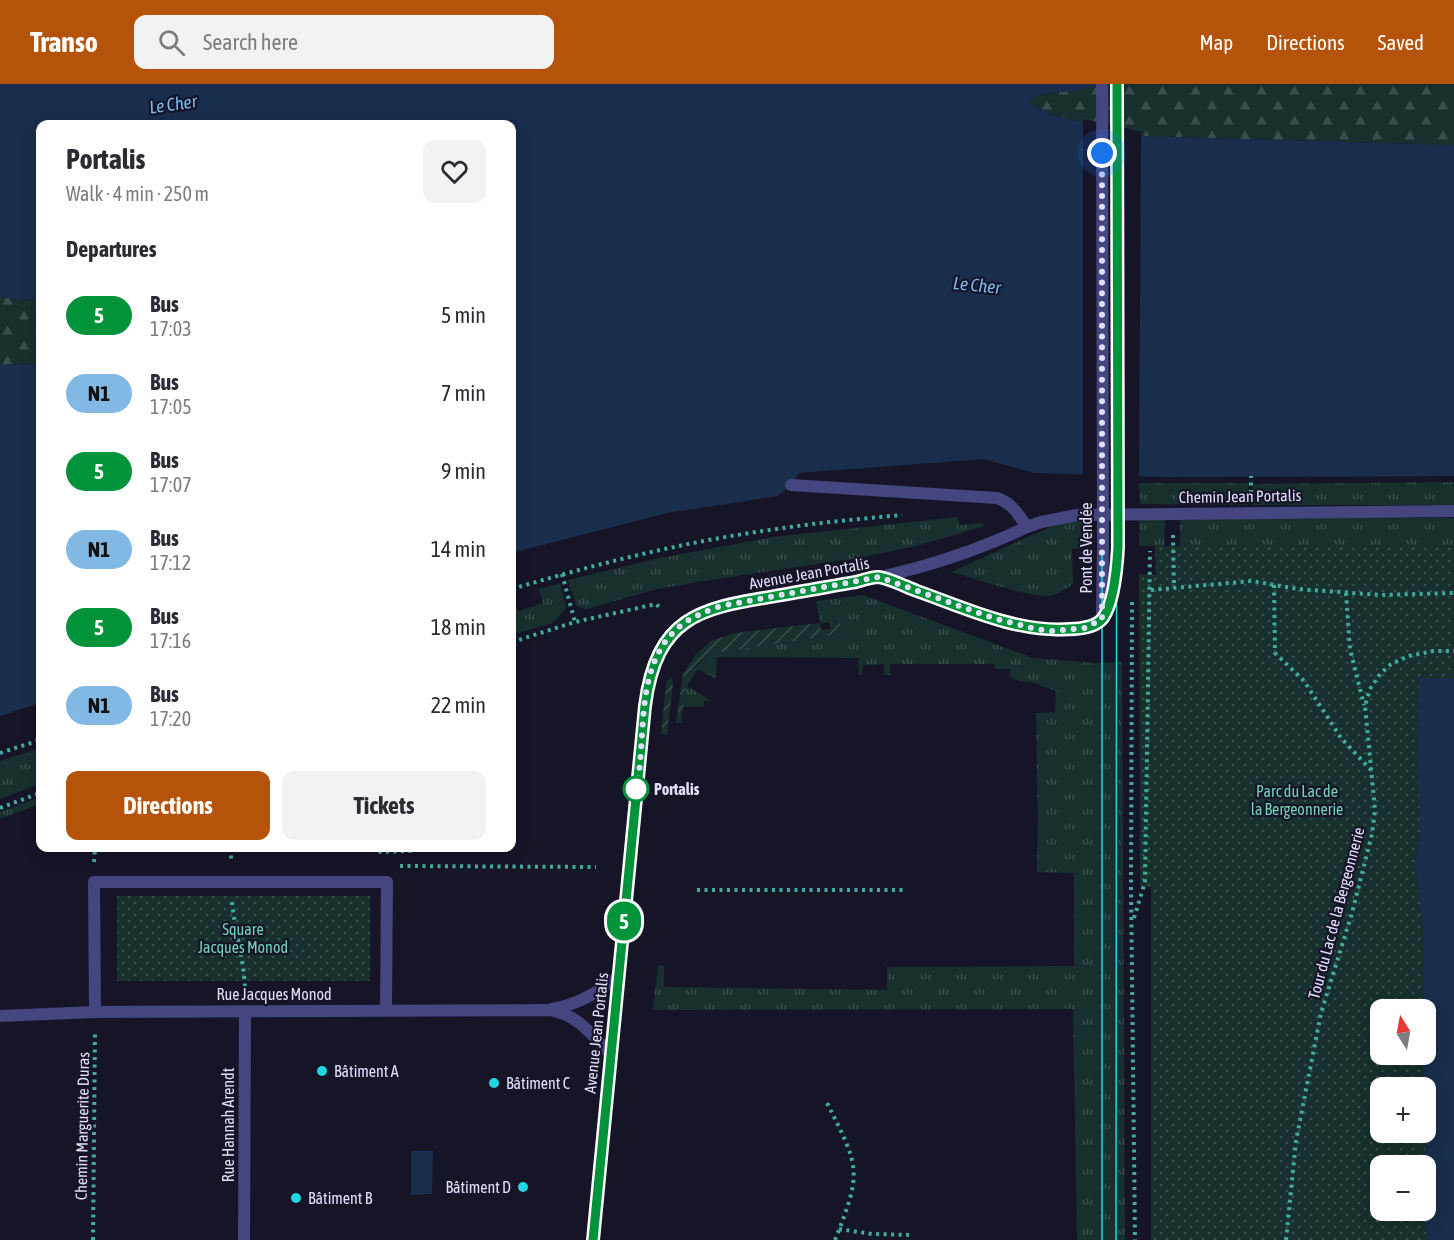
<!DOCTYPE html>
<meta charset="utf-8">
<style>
:root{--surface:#fff;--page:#f2f2f3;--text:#2b2b33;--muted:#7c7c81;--accent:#b45309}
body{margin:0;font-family:"Asap Condensed",sans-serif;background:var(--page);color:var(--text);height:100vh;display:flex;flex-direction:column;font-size:22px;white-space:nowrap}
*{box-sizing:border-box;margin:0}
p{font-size:20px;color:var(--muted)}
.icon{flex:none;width:33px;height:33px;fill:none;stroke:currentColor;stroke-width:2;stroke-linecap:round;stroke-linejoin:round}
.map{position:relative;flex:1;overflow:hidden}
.panel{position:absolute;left:36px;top:36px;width:480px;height:732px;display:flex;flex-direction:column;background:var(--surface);border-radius:12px;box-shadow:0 3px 15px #0003}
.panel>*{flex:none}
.badge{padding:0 12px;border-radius:20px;font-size:21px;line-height:39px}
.needle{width:39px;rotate:349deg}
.fabs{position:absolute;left:1370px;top:915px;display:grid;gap:12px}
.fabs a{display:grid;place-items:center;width:66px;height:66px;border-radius:12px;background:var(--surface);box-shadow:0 3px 15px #0003;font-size:30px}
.you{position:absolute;width:30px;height:30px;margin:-15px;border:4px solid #fff;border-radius:50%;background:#1a73e8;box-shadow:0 0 0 9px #1a73e833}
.map>.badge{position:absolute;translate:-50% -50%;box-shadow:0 0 0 3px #fff}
h2{padding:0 30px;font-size:22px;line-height:54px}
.round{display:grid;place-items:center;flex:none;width:63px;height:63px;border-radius:12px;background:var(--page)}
.overview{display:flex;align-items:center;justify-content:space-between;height:102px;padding:0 30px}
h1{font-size:28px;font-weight:700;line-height:45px}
.primary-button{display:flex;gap:12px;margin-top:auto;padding:12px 30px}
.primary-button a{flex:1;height:69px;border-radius:12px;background:var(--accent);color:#fff;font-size:24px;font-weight:700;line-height:69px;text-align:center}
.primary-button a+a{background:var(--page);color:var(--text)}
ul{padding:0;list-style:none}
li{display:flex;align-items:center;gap:18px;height:78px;padding:0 30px}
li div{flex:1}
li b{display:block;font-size:22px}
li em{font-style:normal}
li .badge{min-width:66px;font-weight:700;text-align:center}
header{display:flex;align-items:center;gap:36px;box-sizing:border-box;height:84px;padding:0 30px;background:var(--accent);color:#fff}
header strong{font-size:28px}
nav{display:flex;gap:33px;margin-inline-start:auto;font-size:21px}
.search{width:420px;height:54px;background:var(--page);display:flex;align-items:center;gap:15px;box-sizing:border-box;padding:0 21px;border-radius:12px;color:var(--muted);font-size:22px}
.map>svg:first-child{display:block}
</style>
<header>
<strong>Transo</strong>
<div class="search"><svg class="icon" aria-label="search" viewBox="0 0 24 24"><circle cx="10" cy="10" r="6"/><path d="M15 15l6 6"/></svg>Search here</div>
<nav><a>Map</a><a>Directions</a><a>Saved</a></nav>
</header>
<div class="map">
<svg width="1454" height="1156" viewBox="0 0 1454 1156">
<defs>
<pattern id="grass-tufts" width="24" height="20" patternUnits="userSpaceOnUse" patternTransform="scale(1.5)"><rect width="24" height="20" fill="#17302e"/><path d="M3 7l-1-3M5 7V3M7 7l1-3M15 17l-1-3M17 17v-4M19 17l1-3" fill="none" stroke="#384e4d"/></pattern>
<pattern id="forest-firs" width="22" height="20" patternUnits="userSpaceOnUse" patternTransform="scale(1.5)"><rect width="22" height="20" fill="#17302e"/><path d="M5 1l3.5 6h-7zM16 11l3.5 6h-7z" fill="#384e4d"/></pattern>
<pattern id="park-dots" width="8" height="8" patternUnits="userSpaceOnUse" patternTransform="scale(1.5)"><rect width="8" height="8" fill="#17302e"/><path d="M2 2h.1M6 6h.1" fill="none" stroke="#384e4d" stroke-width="1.8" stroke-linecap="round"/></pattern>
<pattern id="garden-furrows" width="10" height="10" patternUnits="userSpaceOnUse" patternTransform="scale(1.5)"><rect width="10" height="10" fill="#17302e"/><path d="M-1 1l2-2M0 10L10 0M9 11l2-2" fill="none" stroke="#384e4d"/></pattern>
</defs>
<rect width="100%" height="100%" fill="#161427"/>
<g fill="url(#grass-tufts)">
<path d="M1454,398v23h-202l1,-21z"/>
<path d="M1139,399h110l-1,22 -108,-1z"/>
<path d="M957,433l3,8 22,-2 3,3 -65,19 -61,13 -162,24 -44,8 -63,18 -5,1 -9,-4 -8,-25 92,-22 113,-21z"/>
<path d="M1180,434h274v70l-274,-37z"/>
<path d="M1083,435v29l-11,1 1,35c-8,6 -16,11 -26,12 -24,0 -70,-17 -96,-24l108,-49z"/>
<path d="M1139,435h26l-1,38 -8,1 -1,-12h-16z"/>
<path d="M560,499l6,25 -13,15 -41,12v-37l6,13 25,-8 -4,-14z"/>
<path d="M863,511l170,63 60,5 29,-1 3,578h-48l-4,-231 -420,1 5,-45 6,1v21l223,3v-23l187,-1v-93l-37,-1 1,-53 -2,-106 19,-1 1,-21 -22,-8 -15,-2 -9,-4v-8h-15l-1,-5h-104v11h-6v-11l-21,1 -1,10h-3l-1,-17 -141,-1 -1,22 -18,-10 -11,17 25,15h-8v6h-21l3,-24 4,-10 18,-19 136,-21 -7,-11 -17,1 -4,-22z"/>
<path d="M40,664v36l-40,15v-38z"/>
<path d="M40,713v7l-40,15v-7z"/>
</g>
<g fill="url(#forest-firs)">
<path d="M1099,0h355v61l-309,-9 -93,-21 -22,-12 7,-8 47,-6z"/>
<path d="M0,213l39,4 1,2v56l-5,5 -35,1z"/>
</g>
<g fill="url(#park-dots)" fill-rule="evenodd">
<path d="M1155,462l299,1v693h-303v-353l-11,-1 -1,-312 17,1zM1380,926h45v44h-45zM1380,1004h45v44h-45zM1380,1082h45v44h-45z"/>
<rect x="117" y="812" width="253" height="85"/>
</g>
<g fill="url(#garden-furrows)">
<path d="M830,538l10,1 5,10 -137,21 -12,11 -10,18 -5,40h-5l7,-49 13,-20 15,-13 24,-8 85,-10 1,7 9,-1z"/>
<path d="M671,594l2,5 -6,52 -6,-1 5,-49 1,-4z"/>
</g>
<g fill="#182e4c">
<path d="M0,0h1099l-15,5 -47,6 -7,8 22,12 93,21 309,9v331l-289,1 -131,-4 -50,-14 -185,14 -8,12 -13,11 -111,17 -155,40v-429h-472v179l-1,-2 -39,-4z"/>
<path d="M40,275v344l-40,13v-351l35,-1z"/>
<path d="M1419,594h35v562h-28l-1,-74 -2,-1c6,-36 5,-74 -2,-110l4,-1v-44l-11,-1 9,-7 1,-65 -9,-74 5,-29 -2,-81z"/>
<path d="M411,1067h22l-1,43 -21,1z"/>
</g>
<path fill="#161427" d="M1083,35l58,13 -2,347 -56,-2z"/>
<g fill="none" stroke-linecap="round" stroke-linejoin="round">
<g stroke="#40aca1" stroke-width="4" stroke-dasharray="3 4.5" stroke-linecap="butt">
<path d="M1251,409v-17"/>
<path d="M1173,451l1,53"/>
<path d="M562,490l13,48"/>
<path d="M1274,501l1,68 29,28 37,57 30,32"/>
<path d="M512,505c84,-25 171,-47 258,-59 44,-7 88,-11 132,-15"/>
<path d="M1151,506l101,-9 46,8 83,6 73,-2"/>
<path d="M1346,509l4,56 14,56"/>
<path d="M1132,518l-1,285 4,353"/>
<path d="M512,558l63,-20 81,-18 4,4"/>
<path d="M0,669l40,-13"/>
<path d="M0,724l40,-15"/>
<path d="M231,764v14"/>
<path d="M375,764v4l35,-1v-3"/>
<path d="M94,778l1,-14"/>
<path d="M400,782l196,1"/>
<path d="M697,806h209"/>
<path d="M232,818c3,30 13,61 13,91"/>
<path d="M1134,834l11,-36 5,-331"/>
<path d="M827,1019c33,65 35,69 8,137"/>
<path d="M839,1145l33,5 40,1"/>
<path d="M93,1156l2,-209"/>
<path d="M1286,1156l10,-99 25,-128 31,-100 20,-79 3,-24 -10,-104 5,-17 10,-15 11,-10 18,-8 24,-5h21"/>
</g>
<g stroke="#454580" stroke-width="12">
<path d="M791,401l206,13c15,5 21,16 30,29l14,-5 36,-7 377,-4"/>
<path d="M879,493c47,17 161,67 207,51 5,-2 11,-6 16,-9"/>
<path d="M1102,528l1,-65"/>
<path d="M1102,535l9,-23 7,-49"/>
</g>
<g stroke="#454580" stroke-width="12">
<path d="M552,925c25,-4 46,-17 66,-32"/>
<path d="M95,928l-1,-130h293l-1,128"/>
<path d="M0,932l95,-4 453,-2c28,3 44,24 63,45"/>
<path d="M244,1156l1,-229"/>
<path d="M593,1156l48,-501c5,-40 6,-85 40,-114 27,-23 70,-25 104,-30 32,-6 64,-11 95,-18 50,-11 101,-28 147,-50"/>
</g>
<g stroke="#23d7e2" stroke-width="1.5">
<path d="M1102,0v1156"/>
<path d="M1116,1156l1,-1156"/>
</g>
<g stroke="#454580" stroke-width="12">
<path d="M1102,0l1,463"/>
<path d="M1117,0l1,463"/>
</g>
</g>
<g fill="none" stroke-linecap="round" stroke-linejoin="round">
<g stroke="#fff" stroke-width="14">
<path id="line" d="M593,1156l52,-534c13,-102 69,-98 153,-114 19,-3 39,-7 58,-10 7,-2 16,-5 22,-5 11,1 28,10 39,14 48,17 100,42 153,38 10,0 26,-2 33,-11 11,-16 14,-52 15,-71l-1,-463"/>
</g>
<use href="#line" stroke="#00933a" stroke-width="9"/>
<path stroke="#e0defb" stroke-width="6" stroke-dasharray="0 10.8" d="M636,705c12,-51 -4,-128 47,-165 11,-8 24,-13 38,-18l158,-29 114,41 43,11 16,2 33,-3 17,-9v-466"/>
</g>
<circle fill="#fff" stroke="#00933a" stroke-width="3" cx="636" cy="705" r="12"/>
<g fill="#23d7e2" stroke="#161427" stroke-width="2">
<circle cx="322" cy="987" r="6"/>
<circle cx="494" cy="999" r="6"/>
<circle cx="523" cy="1103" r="6"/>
<circle cx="296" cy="1114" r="6"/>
</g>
<g text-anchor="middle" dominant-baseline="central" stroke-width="4.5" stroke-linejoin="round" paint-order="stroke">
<g font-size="16" fill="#e0defb" stroke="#161427">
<text transform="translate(1240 412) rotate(-1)">Chemin Jean Portalis</text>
<text transform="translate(1086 464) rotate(-90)">Pont de Vendée</text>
<text transform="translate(809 489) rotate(-10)">Avenue Jean Portalis</text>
<text transform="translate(1336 829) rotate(-75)">Tour du Lac de la Bergeonnerie</text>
<text x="274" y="910">Rue Jacques Monod</text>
<text transform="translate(596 949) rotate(-84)">Avenue Jean Portalis</text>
<text transform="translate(228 1041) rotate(-90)">Rue Hannah Arendt</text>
<text transform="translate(82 1042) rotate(-89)">Chemin Marguerite Duras</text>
</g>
<g font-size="16" font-weight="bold" fill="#e0defb" stroke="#161427" text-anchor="start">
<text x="654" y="705">Portalis</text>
</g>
<g font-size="16" fill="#72d2b6" stroke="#161427">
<text x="1297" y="707">Parc du Lac de<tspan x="1297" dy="18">la Bergeonnerie</tspan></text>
<text x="243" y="845">Square<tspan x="243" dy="18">Jacques Monod</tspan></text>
</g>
<g font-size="16" fill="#e0defb" stroke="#161427" text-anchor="start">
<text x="334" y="987">Bâtiment A</text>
<text x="506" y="999">Bâtiment C</text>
<text x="511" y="1103" text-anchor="end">Bâtiment D</text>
<text x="308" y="1114">Bâtiment B</text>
</g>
<g font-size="18" font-style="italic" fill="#79bced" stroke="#161427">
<text transform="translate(173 20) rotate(-8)">Le Cher</text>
<text transform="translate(977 201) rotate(6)">Le Cher</text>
</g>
</g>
</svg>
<div class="fabs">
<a><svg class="needle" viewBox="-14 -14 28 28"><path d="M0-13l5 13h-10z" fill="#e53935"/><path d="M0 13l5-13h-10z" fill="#7c7c81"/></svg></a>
<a>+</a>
<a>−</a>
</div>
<div class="you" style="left:1102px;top:69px"></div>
<b class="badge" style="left:624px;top:837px;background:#00933a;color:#fff">5</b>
<section class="panel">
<div class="overview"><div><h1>Portalis</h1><p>Walk · 4 min · 250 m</p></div><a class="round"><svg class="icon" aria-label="heart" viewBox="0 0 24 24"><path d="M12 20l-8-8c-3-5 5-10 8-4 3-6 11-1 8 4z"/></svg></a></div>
<h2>Departures</h2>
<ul>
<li><span class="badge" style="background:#00933a;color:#fff">5</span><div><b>Bus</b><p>17:03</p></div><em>5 min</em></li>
<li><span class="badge" style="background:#81b8e4;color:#111">N1</span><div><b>Bus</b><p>17:05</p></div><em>7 min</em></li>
<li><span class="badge" style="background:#00933a;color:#fff">5</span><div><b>Bus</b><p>17:07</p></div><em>9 min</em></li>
<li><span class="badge" style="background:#81b8e4;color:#111">N1</span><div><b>Bus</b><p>17:12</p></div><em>14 min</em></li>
<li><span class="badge" style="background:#00933a;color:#fff">5</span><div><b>Bus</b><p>17:16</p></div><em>18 min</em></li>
<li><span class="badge" style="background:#81b8e4;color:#111">N1</span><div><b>Bus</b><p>17:20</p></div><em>22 min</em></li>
</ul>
<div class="primary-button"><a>Directions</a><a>Tickets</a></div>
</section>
</div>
